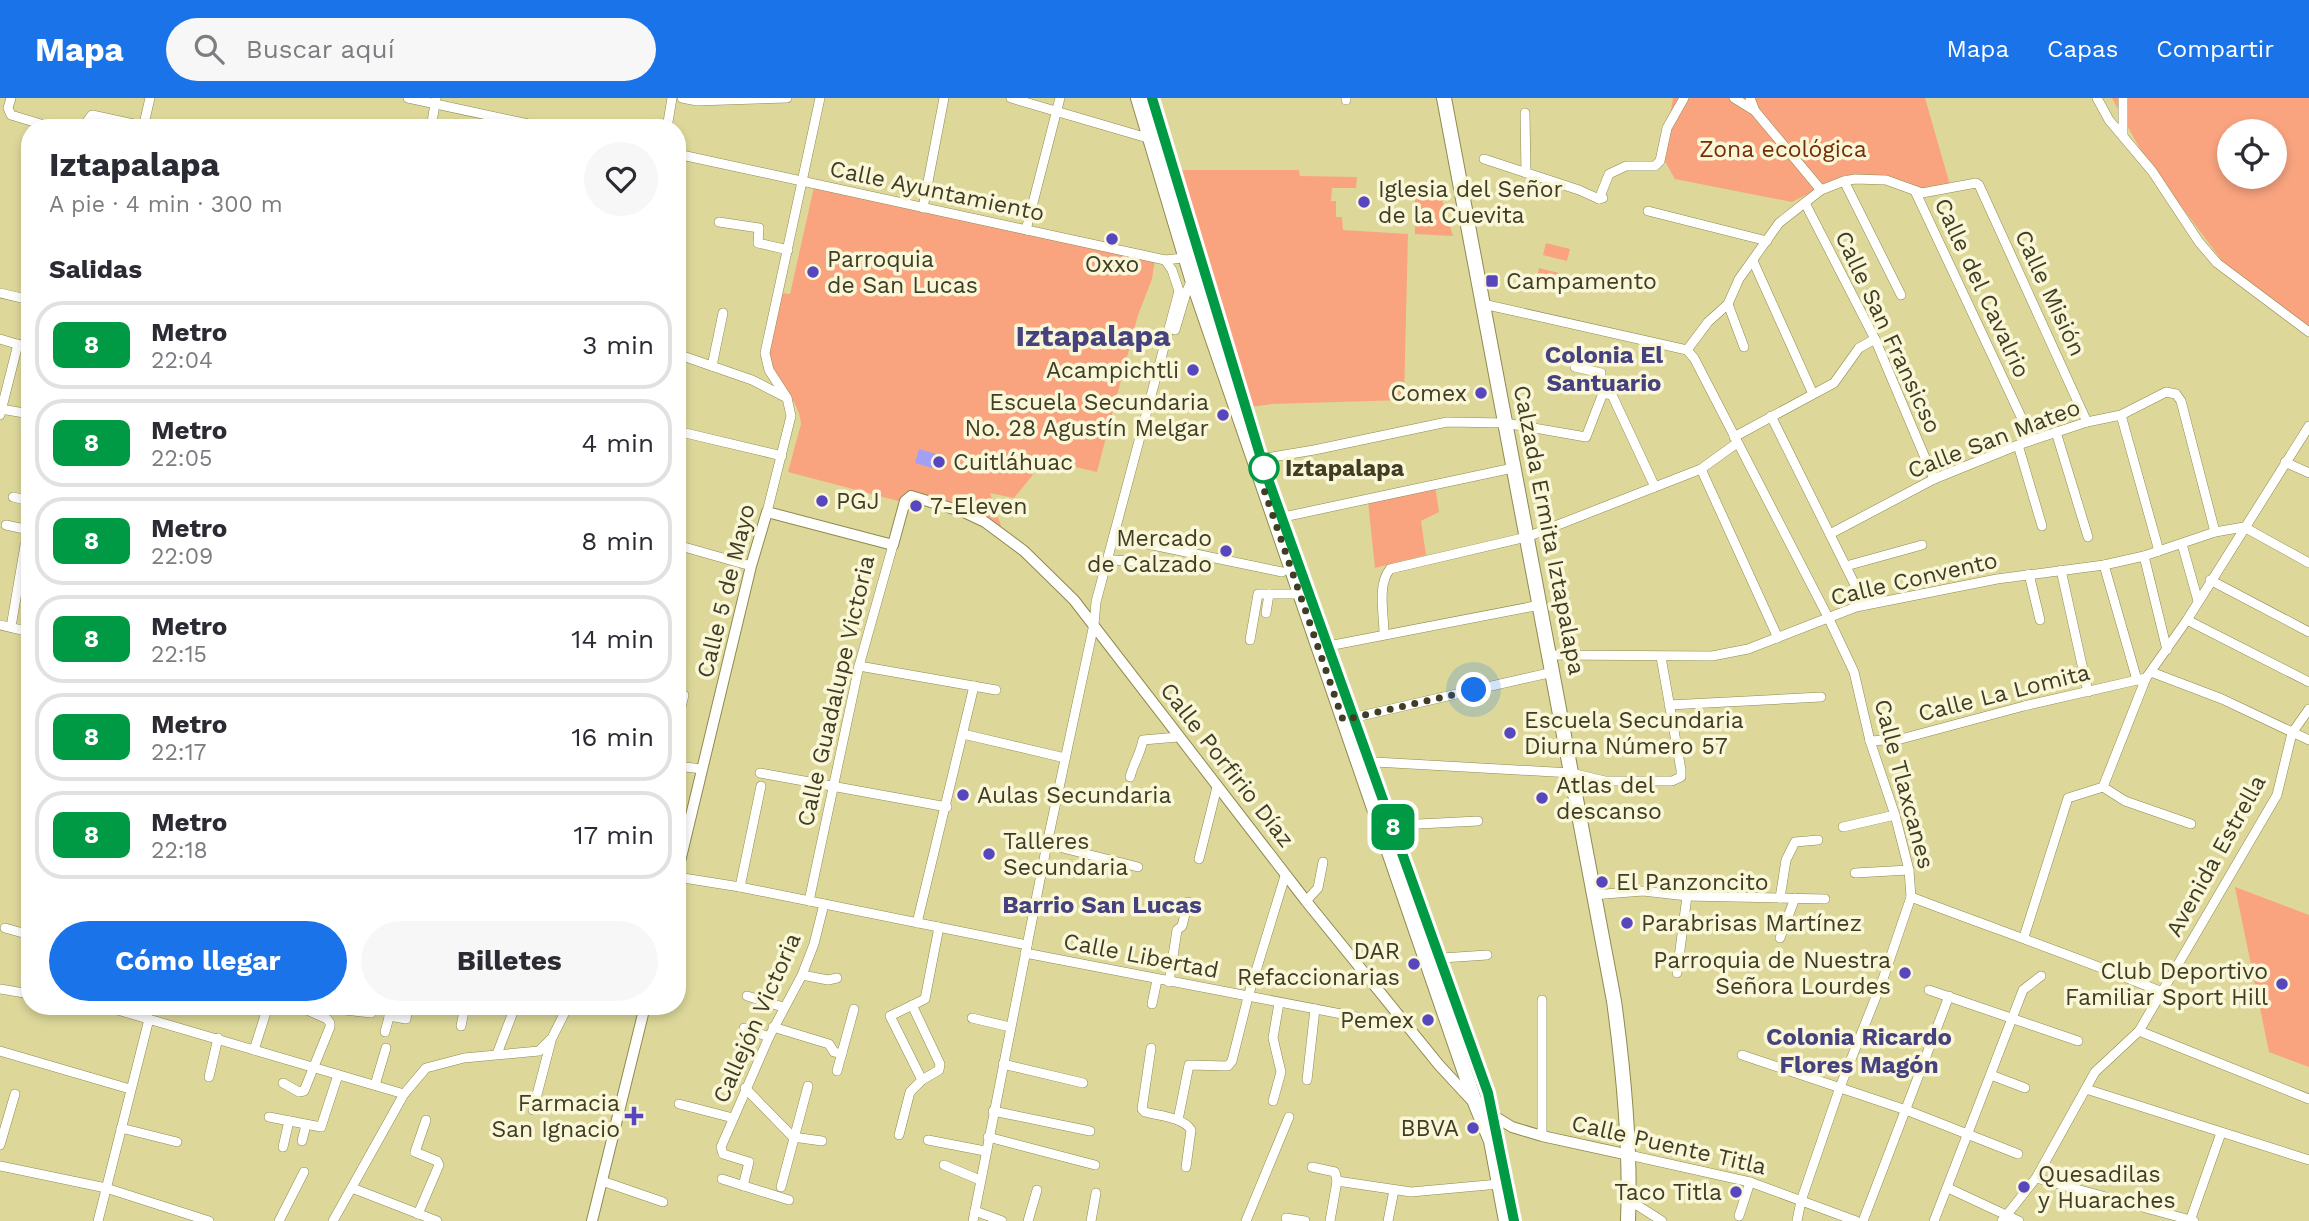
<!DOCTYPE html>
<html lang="es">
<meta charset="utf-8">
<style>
:root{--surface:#fff;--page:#f7f7f7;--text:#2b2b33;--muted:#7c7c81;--line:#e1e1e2;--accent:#1a73e8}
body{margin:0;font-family:"Work Sans",sans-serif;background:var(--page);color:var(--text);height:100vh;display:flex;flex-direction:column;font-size:26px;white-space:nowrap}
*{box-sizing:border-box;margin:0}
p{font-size:23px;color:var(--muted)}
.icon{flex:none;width:38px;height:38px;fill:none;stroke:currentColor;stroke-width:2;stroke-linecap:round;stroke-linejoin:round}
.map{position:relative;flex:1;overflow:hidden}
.panel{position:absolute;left:21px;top:21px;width:665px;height:896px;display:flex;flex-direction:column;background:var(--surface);border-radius:28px;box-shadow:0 4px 10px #0003}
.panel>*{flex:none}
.badge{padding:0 14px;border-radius:10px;font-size:24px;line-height:46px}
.buttons{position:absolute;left:2217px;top:21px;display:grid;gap:14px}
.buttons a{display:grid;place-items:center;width:70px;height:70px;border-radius:50%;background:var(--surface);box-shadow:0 4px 10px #0003;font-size:35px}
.you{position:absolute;width:35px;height:35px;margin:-18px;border:5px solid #fff;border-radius:50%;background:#1a73e8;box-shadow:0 0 0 10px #1a73e833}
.map>.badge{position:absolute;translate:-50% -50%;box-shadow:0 0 0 4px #fff}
h2{padding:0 28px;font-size:26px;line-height:63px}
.round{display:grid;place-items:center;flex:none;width:74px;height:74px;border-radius:37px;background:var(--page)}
.overview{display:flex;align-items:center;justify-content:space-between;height:119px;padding:0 28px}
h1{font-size:33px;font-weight:700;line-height:52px}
.cta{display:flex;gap:14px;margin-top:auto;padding:14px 28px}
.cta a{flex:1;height:80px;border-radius:42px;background:var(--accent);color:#fff;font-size:28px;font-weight:700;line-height:80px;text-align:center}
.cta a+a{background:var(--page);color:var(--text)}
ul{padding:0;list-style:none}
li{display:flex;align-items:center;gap:21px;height:88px;margin:0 14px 10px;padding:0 14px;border:4px solid var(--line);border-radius:28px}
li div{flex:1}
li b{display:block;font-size:26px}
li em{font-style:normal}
li .badge{min-width:77px;font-weight:700;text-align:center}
header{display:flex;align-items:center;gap:42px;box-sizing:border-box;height:98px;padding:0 35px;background:var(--accent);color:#fff}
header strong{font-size:33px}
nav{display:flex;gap:38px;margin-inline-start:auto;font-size:24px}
.search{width:490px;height:63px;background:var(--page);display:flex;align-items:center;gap:18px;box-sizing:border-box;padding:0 24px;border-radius:38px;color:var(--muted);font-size:26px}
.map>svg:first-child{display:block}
</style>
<header>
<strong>Mapa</strong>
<div class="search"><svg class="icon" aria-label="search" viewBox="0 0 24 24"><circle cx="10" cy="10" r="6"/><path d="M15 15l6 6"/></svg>Buscar aquí</div>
<nav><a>Mapa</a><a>Capas</a><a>Compartir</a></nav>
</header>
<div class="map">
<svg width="2309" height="1123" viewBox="0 0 2309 1123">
<rect width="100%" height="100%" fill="#ddd89a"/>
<g fill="#f9a47f" fill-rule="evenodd">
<path d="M1673,0h252l25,87 -26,4 -79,-14 -53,27 -117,-23 -12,-21z"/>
<path d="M2112,0h197v239l-86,-75 -78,-104zM2230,33h45v46h-45z"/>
<path d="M1176,72h123l1,6 57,1 -1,11h-24l-1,13h5v16h6l1,13 65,4 -4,166 -132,4 -21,3z"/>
<path d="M1415,87h6l20,11 12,40 -38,-2z"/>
<path d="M814,89l341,73 -3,19 -14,36 -41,157 -61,-14 -4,18 -18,22 -24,-5 13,39 -94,-40 -7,10 -114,-30 13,-48c-2,-28 -28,-40 -33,-67 -2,-10 9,-51 12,-64l10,1z"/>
<path d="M1546,145l24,6 -3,12 -24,-6z"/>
<path d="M1539,170l24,6 -2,12 -25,-6z"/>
<path d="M1435,387l4,27 -18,9 5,34 -51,13 -7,-67z"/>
<path d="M2235,789l74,28v152l-40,-15z"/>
</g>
<path fill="#a2a0f6" d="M919,351l17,5 -4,14 -17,-5z"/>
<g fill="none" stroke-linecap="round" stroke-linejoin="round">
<g stroke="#8f8a4f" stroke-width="10">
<g id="minor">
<path d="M11,0l-3,10 3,7 43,13"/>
<path d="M408,0l139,30"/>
<path d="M682,0l15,3 90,-3"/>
<path d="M1011,0l140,41"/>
<path d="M1346,0v2"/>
<path d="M1734,0l21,13"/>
<path d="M1750,0l5,13 66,79"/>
<path d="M2097,0l12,22 43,51 47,71 18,21 92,69"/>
<path d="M2123,0v37"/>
<path d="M1525,15l1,60"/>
<path d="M75,30l11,-5 6,-8 60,13"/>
<path d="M143,30l7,-30"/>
<path d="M431,30l5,-30"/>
<path d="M667,30l5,-30"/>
<path d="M677,56l488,106 18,-2 2,-4"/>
<path d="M1484,61l95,31 20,9 4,-1"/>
<path d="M1844,83l57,114"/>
<path d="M1915,93l117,249"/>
<path d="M1599,101l10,-25 17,-8h29l5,-5 7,-33 17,-30"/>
<path d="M1805,105l70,136 59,140"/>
<path d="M923,110l21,-110"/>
<path d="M1648,113l119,30"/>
<path d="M719,124l40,6 -1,15 30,7"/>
<path d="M1026,132l34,-132"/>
<path d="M1753,163l60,133"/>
<path d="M0,195l30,7"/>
<path d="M1483,206l204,46"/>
<path d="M1728,206l16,43"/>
<path d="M1175,232l11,-37 6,-14"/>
<path d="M0,241l30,9"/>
<path d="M1687,252l7,8 134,259 26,55 16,69 25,74 14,55 2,27 -28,82 -43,108 -39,114 -4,20"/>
<path d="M1687,252l21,-28 20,-18 11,-25 40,-56 42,-33 23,-9 11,-2 31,1 36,13 54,-10 3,2 108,237"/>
<path d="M677,256l75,26 35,18 4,18 -24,96"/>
<path d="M712,268l11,-53"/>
<path d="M1603,295l9,2 43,92"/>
<path d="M787,300l-18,-28 -4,-17 55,-255"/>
<path d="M1,311l29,5"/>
<path d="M0,317l18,-71"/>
<path d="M2121,317l38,136"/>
<path d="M1771,318l94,189"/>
<path d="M677,333l105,25"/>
<path d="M2056,334l32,105"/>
<path d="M1734,339l100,-54 25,-35 16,-9"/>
<path d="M2018,347l24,81"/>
<path d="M1254,362l60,-10 133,-28 58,1 81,14 17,-44 -3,-8 1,-12 -26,-6"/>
<path d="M2285,364l24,11"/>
<path d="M1701,371l77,169"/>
<path d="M13,399l17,4"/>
<path d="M1274,421l239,-51"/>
<path d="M6,427l23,5 1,-4"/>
<path d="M1830,436l104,-55 84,-34 69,-23 34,-7 45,-23 10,2 5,7 34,131"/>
<path d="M1114,439l168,35"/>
<path d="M2182,446l16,57"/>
<path d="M677,447l74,21"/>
<path d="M2144,458l23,94"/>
<path d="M1113,462l62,4"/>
<path d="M2104,467l33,115"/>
<path d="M1846,468l76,-21"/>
<path d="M2061,472l27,122"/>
<path d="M2029,476l11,46"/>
<path d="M2210,482l99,52"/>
<path d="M1266,515l3,-19"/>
<path d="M2187,522l122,62"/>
<path d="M0,527l30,7"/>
<path d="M11,529l14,-82"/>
<path d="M1384,536c0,-20 -7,-49 6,-65l137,-32 174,-68 36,-26"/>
<path d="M1250,542l8,-46h42"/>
<path d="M1318,550l222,-43"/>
<path d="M1550,557l162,1 36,-7 108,-42 141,-28 107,-14 40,-9 71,-24 29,-5 65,36"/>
<path d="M859,568l137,24"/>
<path d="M2151,574l71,27 87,41"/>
<path d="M1669,607l152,-8"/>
<path d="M1343,622l210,-48"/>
<path d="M677,624l7,-27"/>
<path d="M963,636l102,24"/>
<path d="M1870,643l31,-2 123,-33 122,-28"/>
<path d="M1357,663l214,12 34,8h67l9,-4v-7l-20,-113"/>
<path d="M677,668l25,3"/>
<path d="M760,675l187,34"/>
<path d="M1130,679c4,-15 10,-22 13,-37l35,-3"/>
<path d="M2103,689l22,14 66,23"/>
<path d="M1379,728l99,-5"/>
<path d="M1843,729l52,-12"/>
<path d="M1047,746l91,23"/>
<path d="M1199,761l18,-72"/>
<path d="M1855,775l54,-3"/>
<path d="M677,779l63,10 287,58"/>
<path d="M740,789l21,-101"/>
<path d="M1593,797l50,-4 44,5 138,3"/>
<path d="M1911,799c84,32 169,61 251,95"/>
<path d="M1780,800l6,-38 9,-18 23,-2"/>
<path d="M809,803l50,-235 34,-121"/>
<path d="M1306,803l12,-13 5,-26"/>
<path d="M917,825l57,-237"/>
<path d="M5,830l25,7"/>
<path d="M2024,839l44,-139 35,-11 43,-109 41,-58 122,-194"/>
<path d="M1780,840l15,-40"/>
<path d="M1025,855l384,74"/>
<path d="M1427,861l60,-4"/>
<path d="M1677,875l10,-77"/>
<path d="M802,877l26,5 9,-2"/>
<path d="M1169,884l8,-52 5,-4 6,-24"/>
<path d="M0,891l30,5"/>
<path d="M1929,892l149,51"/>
<path d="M747,898l36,11"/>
<path d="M1152,906l5,-24"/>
<path d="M912,907l28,59 -1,6 -17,10"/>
<path d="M104,908l300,88"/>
<path d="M343,908l2,4 26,3 2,-7"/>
<path d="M389,918l17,3 2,-13"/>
<path d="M972,920l38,9"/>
<path d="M461,928l4,-20"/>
<path d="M773,929l56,17 5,8 8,2"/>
<path d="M744,930l25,9"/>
<path d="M2139,933l170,68"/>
<path d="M385,934l7,-26"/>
<path d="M1151,950l-9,61 3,3c14,4 38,5 46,18l-5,37"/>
<path d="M254,952l14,-44"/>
<path d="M0,953l130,38"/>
<path d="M497,956l16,-42 -2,-6"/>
<path d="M1742,957l164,55 112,44"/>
<path d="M1003,966l80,19"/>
<path d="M837,973l17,-62"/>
<path d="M1991,977l34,13"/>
<path d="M209,979l9,-39"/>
<path d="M1307,982l8,-71"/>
<path d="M283,985l16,9 5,-1 26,-64v-4l-3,-4 -29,-13"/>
<path d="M375,987l11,-37"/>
<path d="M745,990l48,49 29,4"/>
<path d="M2086,991l223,71"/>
<path d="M1273,1003l8,-29 -8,-34 6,-35"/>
<path d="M679,1006l54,14"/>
<path d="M533,1012l18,-69"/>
<path d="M993,1013l97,20"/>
<path d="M269,1019l52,10 17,-52"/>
<path d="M1178,1022l11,-55 39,1 4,-5 16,-64 37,-121"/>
<path d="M121,1030l56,14"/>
<path d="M899,1037l11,-43 12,-12 -32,-64 35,-17 14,-72"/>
<path d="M1542,1038v-136"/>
<path d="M988,1039l107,28"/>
<path d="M928,1042l57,11"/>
<path d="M302,1043l4,-16"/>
<path d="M0,1047l15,-51"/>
<path d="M283,1049l6,-26"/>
<path d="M1629,1057l121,27 106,39"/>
<path d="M944,1067l36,15"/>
<path d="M0,1068l106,22 103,33"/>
<path d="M1312,1069l23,5 2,9"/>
<path d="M2036,1080l158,43"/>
<path d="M722,1081l67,21"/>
<path d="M602,1083l61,21"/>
<path d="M743,1088l6,-24 -26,-8 -2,-7 48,-110 33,-62 12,-31 10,-40"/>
<path d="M781,1089l27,-101"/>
<path d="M352,1090l85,33"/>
<path d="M1948,1090l71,33"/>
<path d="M1629,1102l33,21"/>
<path d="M975,1113l27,10"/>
<path d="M418,1116l21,-49 -2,-4 -22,-9 11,-32"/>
<path d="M1739,1118l11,-34"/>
<path d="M1286,1120l19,3"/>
<path d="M98,1123l51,-202"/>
<path d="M279,1123l25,-49"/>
<path d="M333,1123l71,-127 22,-26 38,-10 75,-7 13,-13 16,-32"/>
<path d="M973,1123l74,-377 47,-220 2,-22 83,-311 -7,-21 -7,-10"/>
<path d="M1028,1123l9,-31"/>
<path d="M1091,1123l5,-28"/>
<path d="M1246,1123l43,-104"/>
<path d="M1330,1123l7,-40 74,11 88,-8"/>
<path d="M1388,1123l6,-31"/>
<path d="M1863,1123l86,-225"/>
<path d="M1934,1123l89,-231 18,-14"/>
<path d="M2002,1123l34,-43 59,-106 44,-41 138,-236 15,-62 17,-24"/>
<path d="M2190,1123l31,-88"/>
</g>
</g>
<g stroke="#8f8a4f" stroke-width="12">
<g id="tertiary">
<path d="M677,776l74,-308 16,-54 126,33 12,-44 6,-5 53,16 21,10 39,29 50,49 232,301 133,164 37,40 36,22 30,9 87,19"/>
<path d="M592,1123l53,-215"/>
</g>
</g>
<g stroke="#8f8a4f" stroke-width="16">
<g id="primary">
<path d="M1138,0l54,181 284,826 15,36 15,80"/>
<path d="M1444,0l170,903c10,73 17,146 14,220"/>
</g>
</g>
<use href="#minor" stroke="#fff" stroke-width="9"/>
<use href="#tertiary" stroke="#fff" stroke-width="10"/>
<use href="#primary" stroke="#fff" stroke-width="14"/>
</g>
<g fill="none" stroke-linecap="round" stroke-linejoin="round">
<g stroke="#fff" stroke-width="16">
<path id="line" d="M1152,0l112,370 224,625 26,128"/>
</g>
<use href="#line" stroke="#009a44" stroke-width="10"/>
<path stroke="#403d24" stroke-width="7" stroke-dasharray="0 12.6" d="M1264,370l-4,10 83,242 131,-30"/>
</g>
<g fill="#5846be" stroke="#f9f7d8" stroke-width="2.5">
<circle cx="1364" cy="104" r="7"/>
<circle cx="1112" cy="141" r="7"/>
<circle cx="813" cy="174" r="7"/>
<rect x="1485" y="176" width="14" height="14" rx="3.5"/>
<circle cx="1193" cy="272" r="7"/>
<circle cx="1481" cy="295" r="7"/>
<circle cx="1223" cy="317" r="7"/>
<circle cx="939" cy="364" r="7"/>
<circle cx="822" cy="403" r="7"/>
<circle cx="916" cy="408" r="7"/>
<circle cx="1226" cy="453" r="7"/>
<circle cx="1510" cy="635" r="7"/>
<circle cx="963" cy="697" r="7"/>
<circle cx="1542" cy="700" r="7"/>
<circle cx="989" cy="756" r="7"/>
<circle cx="1602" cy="784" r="7"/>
<circle cx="1627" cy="825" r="7"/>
<circle cx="1414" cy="866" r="7"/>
<circle cx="1905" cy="875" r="7"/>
<circle cx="2282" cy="886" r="7"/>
<circle cx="1428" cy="922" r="7"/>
<path d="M630.5 1007.5h7v7h7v7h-7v7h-7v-7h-7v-7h7z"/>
<circle cx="1473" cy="1030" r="7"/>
<circle cx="2024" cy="1089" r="7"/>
<circle cx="1736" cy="1094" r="7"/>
</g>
<circle fill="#fff" stroke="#009a44" stroke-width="3.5" cx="1264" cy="370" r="14"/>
<g text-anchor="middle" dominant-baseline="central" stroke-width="7" stroke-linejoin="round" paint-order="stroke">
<g font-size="23" fill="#752e06" stroke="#f9f7d8">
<text x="1783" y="51">Zona ecológica</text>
</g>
<g font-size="23" fill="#403d24" stroke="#f9f7d8" text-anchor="start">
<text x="1378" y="91">Iglesia del Señor<tspan x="1378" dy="26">de la Cuevita</tspan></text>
<text x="827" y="161">Parroquia<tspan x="827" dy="26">de San Lucas</tspan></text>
<text x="1112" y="166" text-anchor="middle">Oxxo</text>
<text x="1506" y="183">Campamento</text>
<text x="1179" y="272" text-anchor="end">Acampichtli</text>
<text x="1467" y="295" text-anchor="end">Comex</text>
<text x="1209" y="304" text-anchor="end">Escuela Secundaria<tspan x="1209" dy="26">No. 28 Agustín Melgar</tspan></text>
<text x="953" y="364">Cuitláhuac</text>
<text x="836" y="403">PGJ</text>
<text x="930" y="408">7-Eleven</text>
<text x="1212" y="440" text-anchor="end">Mercado<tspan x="1212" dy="26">de Calzado</tspan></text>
<text x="1524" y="622">Escuela Secundaria<tspan x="1524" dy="26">Diurna Número 57</tspan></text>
<text x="1556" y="687">Atlas del<tspan x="1556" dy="26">descanso</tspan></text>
<text x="977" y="697">Aulas Secundaria</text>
<text x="1003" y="743">Talleres<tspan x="1003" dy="26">Secundaria</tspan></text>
<text x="1616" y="784">El Panzoncito</text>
<text x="1641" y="825">Parabrisas Martínez</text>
<text x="1400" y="853" text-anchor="end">DAR<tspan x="1400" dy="26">Refaccionarias</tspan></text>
<text x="1891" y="862" text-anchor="end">Parroquia de Nuestra<tspan x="1891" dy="26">Señora Lourdes</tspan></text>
<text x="2268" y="873" text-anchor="end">Club Deportivo<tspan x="2268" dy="26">Familiar Sport Hill</tspan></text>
<text x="1414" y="922" text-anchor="end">Pemex</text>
<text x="620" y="1005" text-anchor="end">Farmacia<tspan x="620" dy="26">San Ignacio</tspan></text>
<text x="1459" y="1030" text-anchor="end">BBVA</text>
<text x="2038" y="1076">Quesadilas<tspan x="2038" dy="26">y Huaraches</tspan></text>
<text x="1722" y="1094" text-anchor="end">Taco Titla</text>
</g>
<g font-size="23" fill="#403d24" stroke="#f9f7d8">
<text transform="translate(937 93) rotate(12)">Calle Ayuntamiento</text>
<text transform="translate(1982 190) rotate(65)">Calle del Cavalrio</text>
<text transform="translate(2050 195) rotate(65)">Calle Misión</text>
<text transform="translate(1888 234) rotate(65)">Calle San Fransicso</text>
<text transform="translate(1994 341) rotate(-21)">Calle San Mateo</text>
<text transform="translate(1549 432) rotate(79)">Calzada Ermita Iztapalapa</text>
<text transform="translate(1914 481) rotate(-13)">Calle Convento</text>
<text transform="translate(726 493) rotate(-76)">Calle 5 de Mayo</text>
<text transform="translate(836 593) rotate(-77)">Calle Guadalupe Victoria</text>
<text transform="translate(2004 595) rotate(-14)">Calle La Lomita</text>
<text transform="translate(1227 667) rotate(52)">Calle Porfirio Díaz</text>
<text transform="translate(1904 686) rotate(75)">Calle Tlaxcanes</text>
<text transform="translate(2216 758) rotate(-61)">Avenida Estrella</text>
<text transform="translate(1141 858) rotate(11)">Calle Libertad</text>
<text transform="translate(757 920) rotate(-66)">Callejón Victoria</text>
<text transform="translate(1669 1047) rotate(13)">Calle Puente Titla</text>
</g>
<g font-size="23" font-weight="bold" fill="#403d24" stroke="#f9f7d8" text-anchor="start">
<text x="1285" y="370">Iztapalapa</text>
</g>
<g font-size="24" font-weight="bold" fill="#46427f" stroke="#f9f7d8">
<text x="1604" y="257">Colonia El<tspan x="1604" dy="28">Santuario</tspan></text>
<text x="1102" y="807">Barrio San Lucas</text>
<text x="1859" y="939">Colonia Ricardo<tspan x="1859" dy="28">Flores Magón</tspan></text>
</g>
<g font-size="30" font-weight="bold" fill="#46427f" stroke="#f9f7d8">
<text x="1093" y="237">Iztapalapa</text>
</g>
</g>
</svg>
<div class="buttons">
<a><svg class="icon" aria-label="locate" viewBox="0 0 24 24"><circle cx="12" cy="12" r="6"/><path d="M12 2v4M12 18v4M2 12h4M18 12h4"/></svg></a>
</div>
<div class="you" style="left:1474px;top:592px"></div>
<b class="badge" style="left:1393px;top:729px;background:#009a44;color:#fff">8</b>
<section class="panel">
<div class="overview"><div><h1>Iztapalapa</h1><p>A pie · 4 min · 300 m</p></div><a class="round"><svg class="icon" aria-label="heart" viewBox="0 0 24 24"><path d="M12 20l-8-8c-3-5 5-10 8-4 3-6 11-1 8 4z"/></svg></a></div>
<h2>Salidas</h2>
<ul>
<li><span class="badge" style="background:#009a44;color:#fff">8</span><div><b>Metro</b><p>22:04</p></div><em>3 min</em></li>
<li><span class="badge" style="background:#009a44;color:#fff">8</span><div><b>Metro</b><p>22:05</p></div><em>4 min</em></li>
<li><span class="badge" style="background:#009a44;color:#fff">8</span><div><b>Metro</b><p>22:09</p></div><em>8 min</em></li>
<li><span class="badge" style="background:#009a44;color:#fff">8</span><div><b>Metro</b><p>22:15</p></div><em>14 min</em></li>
<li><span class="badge" style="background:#009a44;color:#fff">8</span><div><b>Metro</b><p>22:17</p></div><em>16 min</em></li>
<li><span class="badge" style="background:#009a44;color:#fff">8</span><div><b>Metro</b><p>22:18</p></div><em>17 min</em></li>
</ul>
<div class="cta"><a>Cómo llegar</a><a>Billetes</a></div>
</section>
</div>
